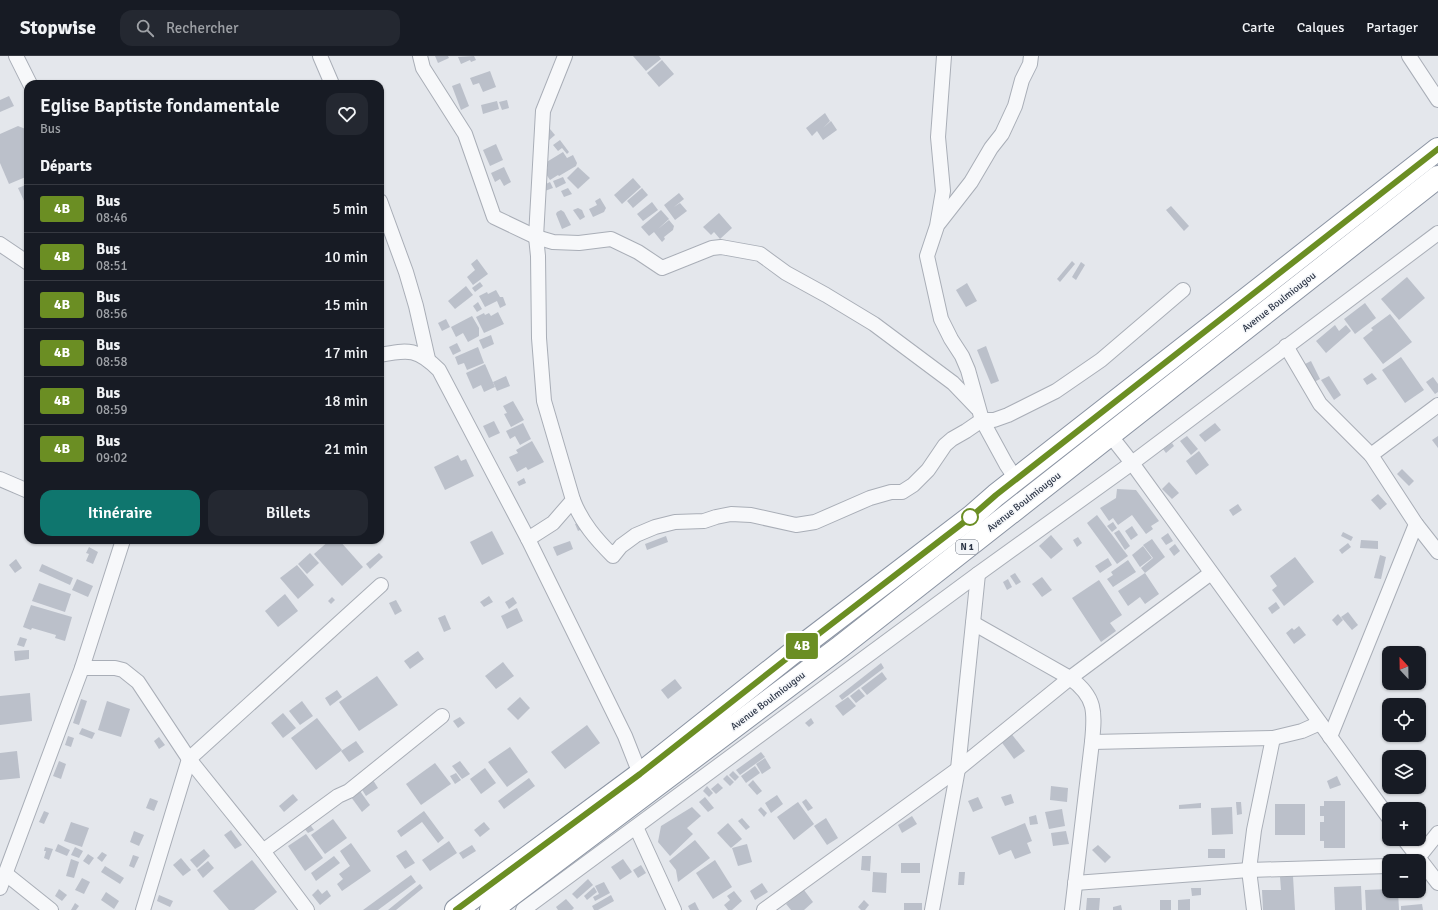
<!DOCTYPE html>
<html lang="fr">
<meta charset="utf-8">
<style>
:root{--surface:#171b24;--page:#242831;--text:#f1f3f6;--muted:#9ea1a6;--line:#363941;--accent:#0f766e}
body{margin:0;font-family:Signika,sans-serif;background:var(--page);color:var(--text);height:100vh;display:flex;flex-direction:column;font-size:15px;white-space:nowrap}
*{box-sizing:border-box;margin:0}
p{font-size:13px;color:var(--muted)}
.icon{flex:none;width:22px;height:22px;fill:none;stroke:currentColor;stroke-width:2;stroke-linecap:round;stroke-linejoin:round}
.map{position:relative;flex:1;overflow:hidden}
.side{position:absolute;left:24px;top:24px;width:360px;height:464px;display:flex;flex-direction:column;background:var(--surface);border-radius:12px;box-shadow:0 1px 3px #0004}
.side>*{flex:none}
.badge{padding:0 8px;border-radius:3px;font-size:14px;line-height:26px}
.needle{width:26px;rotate:338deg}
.fabs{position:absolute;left:1382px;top:590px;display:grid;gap:8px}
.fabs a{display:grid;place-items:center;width:44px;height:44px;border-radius:8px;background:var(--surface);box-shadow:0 1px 3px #0004;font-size:20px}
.map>.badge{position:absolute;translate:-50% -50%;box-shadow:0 0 0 2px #fff}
h2{padding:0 16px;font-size:15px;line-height:36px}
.round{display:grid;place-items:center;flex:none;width:42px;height:42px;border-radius:12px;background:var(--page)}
.overview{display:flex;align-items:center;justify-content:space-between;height:68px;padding:0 16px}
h1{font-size:19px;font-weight:600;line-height:30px}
.action{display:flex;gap:8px;margin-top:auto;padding:8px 16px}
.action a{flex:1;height:46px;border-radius:12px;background:var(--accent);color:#fff;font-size:16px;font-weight:600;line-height:46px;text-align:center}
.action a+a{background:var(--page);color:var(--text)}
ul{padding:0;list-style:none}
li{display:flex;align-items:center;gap:12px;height:48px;padding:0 16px;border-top:1px solid var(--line)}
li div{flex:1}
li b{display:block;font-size:15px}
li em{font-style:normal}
li .badge{min-width:44px;font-weight:700;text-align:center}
header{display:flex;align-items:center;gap:24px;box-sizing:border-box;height:56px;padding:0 20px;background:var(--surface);border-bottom:1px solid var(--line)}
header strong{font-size:19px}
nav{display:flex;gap:22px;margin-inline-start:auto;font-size:14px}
.search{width:280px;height:36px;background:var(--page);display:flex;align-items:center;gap:10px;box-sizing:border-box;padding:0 14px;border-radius:12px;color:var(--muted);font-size:15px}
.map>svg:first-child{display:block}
</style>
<header>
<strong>Stopwise</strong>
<div class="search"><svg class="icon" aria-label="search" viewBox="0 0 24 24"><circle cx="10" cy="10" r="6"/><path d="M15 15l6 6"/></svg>Rechercher</div>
<nav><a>Carte</a><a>Calques</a><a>Partager</a></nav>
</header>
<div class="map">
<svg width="1438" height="854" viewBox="0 0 1438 854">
<rect width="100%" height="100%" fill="#e4e7ec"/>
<g fill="#bbc0ca">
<path d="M435,0h13l1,2 -11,5z"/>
<path d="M474,0l2,4 -5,2 -1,-2 -9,4 -3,-7z"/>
<path d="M633,0h26l2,3 -15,12z"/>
<path d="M662,4l12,14 -15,13 -12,-14z"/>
<path d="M490,15l6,16 -13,5 -4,-9 -6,2 -3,-7z"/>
<path d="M460,27l9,23 -8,4 -9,-24z"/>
<path d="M9,40l5,10 -14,6v-12z"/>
<path d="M507,44l2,8 -7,2 -3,-8z"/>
<path d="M497,45l2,8 -16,5 -2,-9z"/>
<path d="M825,57l5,8 -7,7 8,-7 6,9 -14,10 -6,-9 -5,5 -6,-8z"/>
<path d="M545,67l10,12 -8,7z"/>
<path d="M18,70l10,4v46l-19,8 -9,-21v-29z"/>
<path d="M560,84l9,12 -2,2 -5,-6 -4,3 -5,-6z"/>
<path d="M496,88l7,16 -13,6 -7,-16z"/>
<path d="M563,96l4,6 6,-3 4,8 -1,3 -17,10 -1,-1 -8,5 -6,-9 4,-3 -3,-5z"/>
<path d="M504,111l7,15 -7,4 -4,-7 -5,3 -4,-9z"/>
<path d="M578,111l12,11 -12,11 -11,-11z"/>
<path d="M563,121l3,6 -10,5 -3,-7z"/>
<path d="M633,122l8,9 -19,17 -8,-9z"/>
<path d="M550,126l3,6 -11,4 -2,-5z"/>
<path d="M28,128v18l-3,1 -7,-15z"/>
<path d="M568,132l4,6 -8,3 -3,-6z"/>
<path d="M642,132l6,7 -15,13 -6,-7z"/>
<path d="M679,137l5,6 -10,8 6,-4 7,8 -12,9 -11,-15z"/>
<path d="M600,142l6,10 -2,4 -11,5 -4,-8 8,-4 -2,-4z"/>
<path d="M652,146l6,8 -15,11 -6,-7z"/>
<path d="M1171,150l18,20 -5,5 -18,-21z"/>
<path d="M578,152l4,2 3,7 -5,3 -7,-10z"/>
<path d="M561,154l3,2 7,13 -9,4 -6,-15 1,-2z"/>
<path d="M661,154l8,9 -11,10 11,-9 5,6 -1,4 -9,7 1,2 -3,3 -8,-10 -5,4 -8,-9z"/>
<path d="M719,157l13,15 -12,11 -6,-7 -3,3 -8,-8z"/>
<path d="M477,203l11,15 -15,11 -6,-8 8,-7 -4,-6z"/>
<path d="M1072,205l3,3 -15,18 -3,-3z"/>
<path d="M1081,206l4,3 -9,15 -4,-3z"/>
<path d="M1407,221l18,21 -26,22 -18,-21z"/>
<path d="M480,226l3,4 -8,6 -3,-4z"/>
<path d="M967,227l10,18 -11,6 -10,-17z"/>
<path d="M466,230l7,9 -18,14 -7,-8z"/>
<path d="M496,234l4,7h3l3,8 -6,3 -3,-7 -12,6 -6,-11 8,-4 1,2z"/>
<path d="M478,246l4,7 -5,3 -4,-6z"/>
<path d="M1365,247l11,15 -21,16 -11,-15z"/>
<path d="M498,256l6,12 -20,9 -8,-16 8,-4 1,2 4,-2 2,3z"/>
<path d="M1390,258l22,28 -29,22 -20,-26 10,-8 -2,-2z"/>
<path d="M472,260l7,12v8l-11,6 -5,-9 -7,4 -5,-10z"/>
<path d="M446,263l4,8 -8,4 -4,-8z"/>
<path d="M1335,269l4,6 7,-6 5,6 -25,22 -10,-12z"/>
<path d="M491,279l3,9 -11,5 -4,-9z"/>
<path d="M457,287l4,8 -8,4 -4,-8z"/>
<path d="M986,290l13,35 -8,3 -14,-34z"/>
<path d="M478,291l6,16 -17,7 -3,-7 -6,2 -3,-8z"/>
<path d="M1401,301l23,33 -19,13 -23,-33z"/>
<path d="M1311,305l9,18 -8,4 -9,-18z"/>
<path d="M485,308l10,23 -11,5 -3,-7 -8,4 -7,-16z"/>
<path d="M1372,317l5,6 -10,6 -4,-6z"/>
<path d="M506,320l4,10 -13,5 -4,-9z"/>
<path d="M1329,320l12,19 -7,5 -13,-20z"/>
<path d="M1433,321l5,7v8l-3,2 -9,-12z"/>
<path d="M513,345l11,19 -13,7 -7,-13 3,-1 -4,-7z"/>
<path d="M494,365l6,12 -11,5 -6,-12z"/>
<path d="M523,367l8,16 -11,6 -5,-9 -5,3 -4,-8z"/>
<path d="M1215,367l6,7 -16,12 -6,-7z"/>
<path d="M1187,380l11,13 -7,6 -11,-14z"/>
<path d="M1438,380v12l-6,-8z"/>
<path d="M532,385l12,21 -16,8 -2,-3 -9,5 -8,-15 9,-4 -2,-3z"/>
<path d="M1172,387l2,3 -8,7 -3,-4z"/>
<path d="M1199,395l10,14 -13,10 -10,-14z"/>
<path d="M458,399l3,6 5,-2 8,17 -29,14 -11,-23z"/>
<path d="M1402,413l12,12 -5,5 -12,-12z"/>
<path d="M524,422l2,5 -7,3 -2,-4z"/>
<path d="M1169,426l10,11 -7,6 -10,-10z"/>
<path d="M1117,433l19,1 23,31 -8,5 2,3 -7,5 -14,-19 -14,10 -5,-7 -4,3 -9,-13 16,-10z"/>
<path d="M1378,438l9,10 -7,6 -9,-10z"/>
<path d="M1238,448l4,6 -9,6 -4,-6z"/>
<path d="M1097,459l31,41 -11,8 -30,-41z"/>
<path d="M580,466l4,6 -6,3 -3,-7z"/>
<path d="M1113,466l4,6 -5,4 -5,-6z"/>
<path d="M1132,470l6,9 -7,5 -6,-9z"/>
<path d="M1119,474l11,16 -5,4 -11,-17z"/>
<path d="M492,475l12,23 -22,11 -12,-23z"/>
<path d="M1343,476l10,5 -2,4 -10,-5z"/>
<path d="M1168,477l5,8 -7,4 -5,-7z"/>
<path d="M1051,479l12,14 -12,10 -12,-13z"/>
<path d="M666,480l2,6 -21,8 -2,-6z"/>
<path d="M1078,481l4,6 -5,4 -4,-7z"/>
<path d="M1152,483l13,18 -20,16 -4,-5 12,-10 -10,-13z"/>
<path d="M330,484h9l24,27 -21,19 -28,-32z"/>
<path d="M1361,484l17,1v8l-18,-1z"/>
<path d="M570,485l3,8 -16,7 -4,-9z"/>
<path d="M1348,487l3,4 -9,7 -3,-4z"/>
<path d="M1175,488l5,7 -6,5 -5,-7z"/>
<path d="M1143,490l9,12 -12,9 -8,-12z"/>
<path d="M89,491l9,5 -5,12 -7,-3 3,-7 -3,-1z"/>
<path d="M310,497l9,10 -12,11 -9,-10z"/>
<path d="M379,497l4,4 -13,12 -4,-5z"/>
<path d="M1380,499l6,2 -5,22 -7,-1z"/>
<path d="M1295,501l19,25 -30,24 -12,-16 5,-4 -7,-10z"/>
<path d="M1108,502l4,7 -12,8 -5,-7z"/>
<path d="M16,503l6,9 -7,5 -6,-8z"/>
<path d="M1128,504l8,12 -23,15 -6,-8 6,-4 -2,-3z"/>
<path d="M42,508l31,14 -3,7 -31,-14z"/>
<path d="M297,509l17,20 -16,14 -18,-21z"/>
<path d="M1015,517l6,9 -5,3 -6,-9z"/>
<path d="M1145,517l14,21 -14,10 -5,-7 -12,9 -10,-15z"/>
<path d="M1042,521l10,13 -10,7 -10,-13z"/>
<path d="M77,523l16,7 -5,11 -16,-7z"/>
<path d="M1008,523l4,8 -5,3 -4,-8z"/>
<path d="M1099,524l23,35 -12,8 6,8 -15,11 -29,-44z"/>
<path d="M39,527l32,11 -6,18 -33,-11z"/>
<path d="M285,538l13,17 -20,16 -13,-16z"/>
<path d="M489,540l4,6 -9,5 -4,-5z"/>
<path d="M332,541l3,3 -4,4 -3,-3z"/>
<path d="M513,541l4,6 -8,6 -4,-7z"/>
<path d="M396,544l6,11 -7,4 -6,-12z"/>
<path d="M1276,546l4,6 -8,6 -4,-6z"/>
<path d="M31,549l41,12 -7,24 -10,-3 1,-3 -24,-7 -1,2 -8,-3z"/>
<path d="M517,552l6,13 -16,8 -6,-13z"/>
<path d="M1348,556l10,13 -6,5 -11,-13z"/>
<path d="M1338,558l5,6 -6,6 -5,-6z"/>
<path d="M445,559l6,14 -7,3 -6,-14z"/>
<path d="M1299,570l7,9 -12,9 -8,-11 6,-5 2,2z"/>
<path d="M20,581l7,2 -3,8 -7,-2z"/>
<path d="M29,594v9l-14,2 -1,-10z"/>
<path d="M418,595l6,8 -14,10 -6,-8z"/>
<path d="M503,606l11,14 -18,13 -11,-13z"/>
<path d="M881,607l3,5 -42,32 -3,-4z"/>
<path d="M882,616l5,7 -20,16 -6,-7z"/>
<path d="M377,620l21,29 -39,26 -20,-29z"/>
<path d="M675,623l7,9 -14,11 -7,-9z"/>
<path d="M859,633l6,7 -9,7 -6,-7z"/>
<path d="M337,634l5,7 -12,9 -5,-8z"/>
<path d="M30,637l2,28 -32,4v-29z"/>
<path d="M520,641l10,11 -12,12 -11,-11z"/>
<path d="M848,641l8,9 -13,10 -8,-10z"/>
<path d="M81,643l6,2 -8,24 -6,-2z"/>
<path d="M107,645l23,8 -9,28 -23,-7z"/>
<path d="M302,645l11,15 -13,9 -11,-14z"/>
<path d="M283,657l13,15 -13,10 -12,-15z"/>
<path d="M460,661l5,6 -7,5 -5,-7z"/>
<path d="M317,662l25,32 -26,20 -25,-32z"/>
<path d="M811,662l3,5 -5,4 -4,-4z"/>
<path d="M587,669l13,18 -35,26 -14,-17z"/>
<path d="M82,672l13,5 -3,6 -13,-5z"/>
<path d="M1010,676l15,19 -11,8 -14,-19z"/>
<path d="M68,680l6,2 -3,9 -6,-2z"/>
<path d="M159,681l6,8 -6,4 -5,-8z"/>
<path d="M356,685l8,11 -15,10 -8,-11z"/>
<path d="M510,691l18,25 -21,15 -19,-25z"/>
<path d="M17,695l3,27 -20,2v-27z"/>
<path d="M761,696l4,5 -25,18 -4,-5z"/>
<path d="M765,702l6,10 -9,6 -6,-10z"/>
<path d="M59,705l7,3 -5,15 -8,-3z"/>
<path d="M460,705l10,13 -8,5 -10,-13z"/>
<path d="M435,707l16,21 -30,21 -15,-21z"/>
<path d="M755,710l5,7 -14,10 -5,-7z"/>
<path d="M485,712l11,15 -15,11 -11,-15z"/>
<path d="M733,715l6,6 -4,4 -6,-6z"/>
<path d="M456,717l5,7 -6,4 -5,-8z"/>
<path d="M727,719l7,7 -4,4 -7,-7z"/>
<path d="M1337,720l4,9 -11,4 -3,-8z"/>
<path d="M529,722l6,8 -31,23 -6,-8z"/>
<path d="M373,724l5,8 -12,8 -5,-8z"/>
<path d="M753,724l9,11 -5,4 -9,-10z"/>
<path d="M718,727l5,5 -7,6 -5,-5z"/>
<path d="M707,730l6,7 -4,4 -6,-6z"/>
<path d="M1051,730l17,2 -1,14 -17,-2z"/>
<path d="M360,735l10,14 -8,7 -11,-15z"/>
<path d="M293,738l5,6 -14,12 -5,-6z"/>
<path d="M1011,738l3,9 -9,3 -4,-9z"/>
<path d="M777,739l6,9 -12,9 -6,-10z"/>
<path d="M705,741l9,11 -6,4 -9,-10z"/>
<path d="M978,741l5,11 -10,4 -5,-11z"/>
<path d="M150,742l8,3 -4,10 -8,-3z"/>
<path d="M806,743l7,9 -5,3 -6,-9z"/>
<path d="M1324,745h21v47h-21v-7h-4v-19h4v-6h-4v-10h4z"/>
<path d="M798,746l16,22 -20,16 -17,-23z"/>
<path d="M1236,746h5l1,12 -5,1z"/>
<path d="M1201,747v5l-22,1v-4z"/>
<rect x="1275" y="748" width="30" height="31"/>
<path d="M692,751l9,9 -14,12 6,6 -23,22 -12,-14 3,-16z"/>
<path d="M761,751l6,6 -3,4 -6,-7z"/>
<path d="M1232,751l1,27 -21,1 -1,-27z"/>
<path d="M1062,753l3,17 -16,3 -4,-17z"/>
<path d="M44,755l5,2 -5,11 -5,-2z"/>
<path d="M424,755l20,27 -6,5 -16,-21 -21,15 -4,-6z"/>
<path d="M1036,759l2,9 -8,1 -1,-8z"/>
<path d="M912,760l5,8 -15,9 -4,-8z"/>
<path d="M742,762l8,9 -4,3 -8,-9z"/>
<path d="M826,762l12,20 -11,7 -13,-19z"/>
<path d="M333,763l14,19 -22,16 -14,-19z"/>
<path d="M71,766l18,6 -7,19 -18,-6z"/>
<path d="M484,766l6,7 -10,8 -6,-7z"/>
<path d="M309,767l5,7 -6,3 -5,-6z"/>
<path d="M728,767l14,16 -11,9 -14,-15z"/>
<path d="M1025,767l7,18 -5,2 4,10 -16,6 -4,-9 -12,5 -8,-18z"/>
<path d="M231,774l11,15 -7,4 -11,-14z"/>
<path d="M134,775l10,4 -5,11 -9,-4z"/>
<path d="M1066,775l3,13 -16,2 -2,-13z"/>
<path d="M306,778l17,24 -18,13 -17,-25z"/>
<path d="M695,784l15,18 -32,24 -2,-12 -7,-9z"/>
<path d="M449,785l8,12 -27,18 -8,-11z"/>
<path d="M351,787l20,28 -29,20 -5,-7 6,-5 -4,-5 11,-8 -10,-15z"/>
<path d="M58,788l12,6 -3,6 -12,-5z"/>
<path d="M747,788l5,18 -14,4 -6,-18z"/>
<path d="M472,789l4,6 -13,8 -4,-6z"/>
<path d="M1098,789l13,12 -6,6 -13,-13z"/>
<path d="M45,791l8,2 -4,11 -5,-2 2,-7h-2z"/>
<path d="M75,791l8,4 -4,7 -8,-3z"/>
<path d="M204,793l6,7 -13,12 -7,-8z"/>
<rect x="1208" y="793" width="17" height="9"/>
<path d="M406,794l9,13 -10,6 -9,-13z"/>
<path d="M102,796l5,3 -5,7 -5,-4z"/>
<path d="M88,798l6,4 -5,7 -6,-4z"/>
<path d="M133,799l6,2 -5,11 -5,-2z"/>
<path d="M334,800l6,7 -24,18 -5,-8z"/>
<path d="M862,800h9l-1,15 -9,-1z"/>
<path d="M181,802l10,12 -8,6 -10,-11z"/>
<path d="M71,803l8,3 -5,16 -8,-2z"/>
<path d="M623,803l9,13 -12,8 -9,-13z"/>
<path d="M252,804l25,32 -23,18h-25l-16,-19z"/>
<path d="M715,804l17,27 -19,12 -17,-26z"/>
<path d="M208,805l6,7 -11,10 -6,-8z"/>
<rect x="901" y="807" width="19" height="10"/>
<path d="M641,809l5,8 -8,5 -5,-8z"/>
<path d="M105,810l19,12 -4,6 -19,-12z"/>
<path d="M873,816l14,1 -1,20 -14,-1z"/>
<path d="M959,816h6l-1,13h-6z"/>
<path d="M411,819l5,7 -38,28h-15z"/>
<path d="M1293,820l2,34h-32l-1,-20h19l-1,-13z"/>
<path d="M82,822l8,4 -6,12 -9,-4z"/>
<path d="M588,823l5,6 -16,14 -5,-5z"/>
<path d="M604,826l6,11 -15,8 -2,-4 6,-3 -4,-8z"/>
<path d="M762,827l6,9 -13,8 -5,-9z"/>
<path d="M420,828l3,4 -27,22h-8z"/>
<path d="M1361,830l1,24h-27l-1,-23z"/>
<path d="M594,831l3,5 -10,8 -3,-4z"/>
<path d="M1191,832h10v7l-9,1z"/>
<path d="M59,833l8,6 -5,6 -7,-5z"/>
<path d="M318,833l4,5 5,-4 4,6 -11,9 -8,-10z"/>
<path d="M1389,833v2h9l1,19h-33l-1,-20z"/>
<path d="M804,834l9,12 -9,8h-13l-5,-6z"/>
<path d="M734,835l8,10 -10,9h-4l-4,-5 6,-5 -3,-4z"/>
<path d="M106,836l13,9 -5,8 -13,-9z"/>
<path d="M159,839l14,6 -3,6 -13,-6z"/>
<path d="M611,839l3,6 -16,9h-4l-2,-4z"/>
<path d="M1087,842h13l-1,12h-13z"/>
<path d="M566,843l8,9 -2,2h-14l-2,-3z"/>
<path d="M1190,843v11h-12v-10z"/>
<path d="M864,844l5,5 -4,5h-4l-3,-3z"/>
<rect x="1160" y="844" width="11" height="10"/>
<path d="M695,846l4,8h-9l-2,-4z"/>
<path d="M75,847l4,3 -3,4h-5z"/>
<rect x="904" y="847" width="18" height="7"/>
<path d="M1422,848l1,6h-22v-4z"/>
<path d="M1121,849l1,5h-9v-3z"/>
</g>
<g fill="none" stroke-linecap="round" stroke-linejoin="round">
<g stroke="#a9aeb7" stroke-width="16">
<g id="minor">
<path d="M16,0l14,28"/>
<path d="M320,0l12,28"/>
<path d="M420,0l3,12 42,66 29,83 42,20 17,5 26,1 32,-4 27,13 24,16 50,-20 9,-1 39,7 26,19 40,22 48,29 79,59 24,25"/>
<path d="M944,0l-6,81 5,54 -6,35 -10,30 14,63 10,20 11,17 6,14 14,50 24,44 10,15"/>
<path d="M1409,0l29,44"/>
<path d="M380,145l26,71 10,34 12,53"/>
<path d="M939,167l32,-41 20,-34 11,-14 13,-28 7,-26 8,-16 1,-8"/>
<path d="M0,188l28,19"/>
<path d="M1286,290l34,58 51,51 45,69 22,28"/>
<path d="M380,299c29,-6 38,-6 59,15l89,169 97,197 15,38"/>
<path d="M1110,379l22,28 257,355"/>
<path d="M1371,399l67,-50"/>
<path d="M0,423l28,12"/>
<path d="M573,444c9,23 23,39 40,56l8,-10 15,-11 19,-8 20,-5 29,-1 12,-4 15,-3 20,1 45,10 19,-3 55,-24 21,-6h11l11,-7 15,-15 17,-25 7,-6 14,-8 16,-11h12l14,-5 48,-24 45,-31 82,-70"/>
<path d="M528,483l25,-16 20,-23 -29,-99 -5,-63 -1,-82 -2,-19 7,-126 22,-55"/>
<path d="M973,567l97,55c26,19 25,34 22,64l-20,168"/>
<path d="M82,612h33l8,2 15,12 51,77 74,92 44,59"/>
<path d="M1330,681l86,-213"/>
<path d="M1092,686l181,-4 29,-7 18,-8"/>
<path d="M636,771l38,83"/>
<path d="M1404,783l34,44"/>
<path d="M263,795l75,-55 11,-5 93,-75"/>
<path d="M1418,802l20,-25"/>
<path d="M6,818l45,36"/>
<path d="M1075,827l174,-13 140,-4"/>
<path d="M0,832l82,-220 41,-128"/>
<path d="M143,854l46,-151 192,-174"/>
<path d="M523,854l455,-336 154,-111 306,-230"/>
<path d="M764,854l194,-141 112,-91 141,-105"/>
<path d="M932,854l26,-141 20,-195"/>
<path d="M1254,854l-5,-40 5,-40 19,-92"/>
</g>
</g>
<g stroke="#8b94a3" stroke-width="24">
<g id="trunk">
<path d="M456,854l184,-136 150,-119 182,-139 24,-21 442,-346"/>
<path d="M491,854l349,-263 598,-470"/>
</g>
</g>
<use href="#minor" stroke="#f7f8fa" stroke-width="14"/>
<use href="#trunk" stroke="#fff" stroke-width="22"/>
</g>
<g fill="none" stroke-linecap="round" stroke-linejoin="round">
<g stroke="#fff" stroke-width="9">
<path id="line" d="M456,854l184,-136 150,-118 182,-140 24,-21 442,-346"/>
</g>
<use href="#line" stroke="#6b8e23" stroke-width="6"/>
</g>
<circle fill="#fff" stroke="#6b8e23" stroke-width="2" cx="970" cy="461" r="8"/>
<g text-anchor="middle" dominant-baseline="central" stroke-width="3" stroke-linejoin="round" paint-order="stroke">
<rect fill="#f4f6f9" stroke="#676e7b" stroke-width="1" x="956" y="484" width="22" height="14" rx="3"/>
<g font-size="9" font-weight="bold" fill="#2b3445">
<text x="967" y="491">N 1</text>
</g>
<g font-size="10" fill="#2b3445" stroke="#f4f6f9">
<text transform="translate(1279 246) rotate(-38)">Avenue Boulmiougou</text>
<text transform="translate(1024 446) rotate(-38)">Avenue Boulmiougou</text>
<text transform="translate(768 645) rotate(-37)">Avenue Boulmiougou</text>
</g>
</g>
</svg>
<div class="fabs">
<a><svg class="needle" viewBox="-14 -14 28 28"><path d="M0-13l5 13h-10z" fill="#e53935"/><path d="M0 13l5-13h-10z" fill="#9ea1a6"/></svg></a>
<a><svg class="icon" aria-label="locate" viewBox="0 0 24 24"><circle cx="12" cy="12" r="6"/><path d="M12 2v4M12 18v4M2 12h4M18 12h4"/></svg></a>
<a><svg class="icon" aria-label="layers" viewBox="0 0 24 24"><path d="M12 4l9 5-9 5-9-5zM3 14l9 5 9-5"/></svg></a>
<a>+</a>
<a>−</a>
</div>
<b class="badge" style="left:802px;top:590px;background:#6b8e23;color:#fff">4B</b>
<section class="side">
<div class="overview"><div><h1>Eglise Baptiste fondamentale</h1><p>Bus</p></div><a class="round"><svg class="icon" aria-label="heart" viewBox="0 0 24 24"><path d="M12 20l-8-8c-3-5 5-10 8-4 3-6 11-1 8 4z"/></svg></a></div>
<h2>Départs</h2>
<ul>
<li><span class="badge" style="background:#6b8e23;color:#fff">4B</span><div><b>Bus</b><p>08:46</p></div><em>5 min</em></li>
<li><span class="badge" style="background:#6b8e23;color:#fff">4B</span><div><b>Bus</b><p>08:51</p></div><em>10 min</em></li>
<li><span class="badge" style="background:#6b8e23;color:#fff">4B</span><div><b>Bus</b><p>08:56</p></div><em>15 min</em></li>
<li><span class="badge" style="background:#6b8e23;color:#fff">4B</span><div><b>Bus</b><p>08:58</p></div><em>17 min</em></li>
<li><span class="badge" style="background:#6b8e23;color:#fff">4B</span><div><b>Bus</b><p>08:59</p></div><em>18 min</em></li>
<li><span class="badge" style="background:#6b8e23;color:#fff">4B</span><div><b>Bus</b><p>09:02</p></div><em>21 min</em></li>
</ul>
<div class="action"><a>Itinéraire</a><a>Billets</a></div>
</section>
</div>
